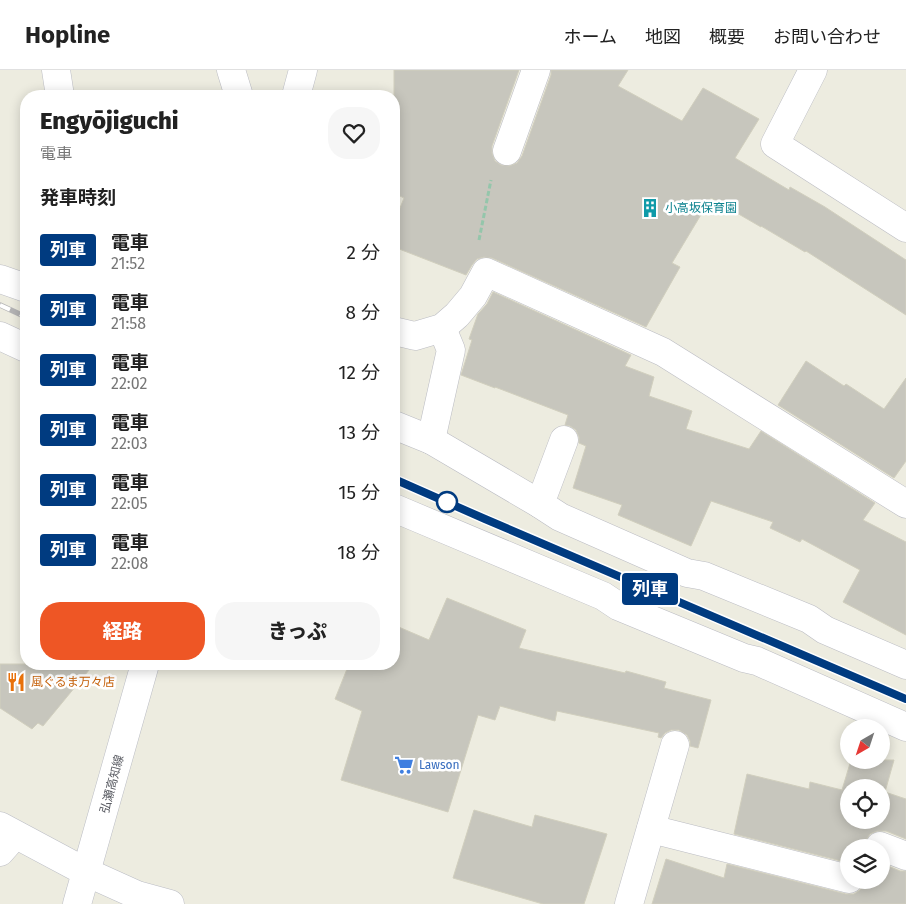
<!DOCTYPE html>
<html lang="ja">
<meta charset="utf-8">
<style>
:root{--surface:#fff;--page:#f6f6f6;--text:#222;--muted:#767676;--line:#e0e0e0;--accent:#ee5625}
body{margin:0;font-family:"Fira Sans","Noto Sans JP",sans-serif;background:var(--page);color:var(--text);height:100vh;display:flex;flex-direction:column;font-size:19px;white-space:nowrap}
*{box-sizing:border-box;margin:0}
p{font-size:16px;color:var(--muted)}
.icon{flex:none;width:28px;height:28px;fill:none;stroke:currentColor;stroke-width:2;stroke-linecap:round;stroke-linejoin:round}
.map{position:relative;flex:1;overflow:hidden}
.panel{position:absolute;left:20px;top:20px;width:380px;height:580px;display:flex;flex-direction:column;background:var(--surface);border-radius:20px;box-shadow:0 2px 12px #0003}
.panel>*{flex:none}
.badge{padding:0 10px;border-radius:4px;font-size:18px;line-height:32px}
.needle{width:32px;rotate:219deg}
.fabs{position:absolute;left:840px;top:649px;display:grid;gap:10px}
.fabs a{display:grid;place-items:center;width:50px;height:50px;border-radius:50%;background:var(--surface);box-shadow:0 2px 12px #0003;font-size:25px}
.map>.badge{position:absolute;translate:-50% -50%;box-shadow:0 0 0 2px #fff}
h2{padding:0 20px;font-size:19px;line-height:45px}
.round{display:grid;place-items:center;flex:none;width:52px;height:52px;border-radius:20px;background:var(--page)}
.summary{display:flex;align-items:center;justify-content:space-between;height:85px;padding:0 20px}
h1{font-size:24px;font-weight:800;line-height:38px}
.primary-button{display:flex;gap:10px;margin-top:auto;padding:10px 20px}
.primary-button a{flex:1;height:58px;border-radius:20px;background:var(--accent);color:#fff;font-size:20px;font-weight:800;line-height:58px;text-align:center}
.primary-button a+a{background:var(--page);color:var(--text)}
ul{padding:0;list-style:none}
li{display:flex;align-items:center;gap:15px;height:60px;padding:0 20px}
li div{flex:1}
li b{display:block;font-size:19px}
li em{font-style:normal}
li .badge{min-width:55px;font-weight:700;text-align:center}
header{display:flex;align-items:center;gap:30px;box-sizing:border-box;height:70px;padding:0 25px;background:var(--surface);border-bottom:1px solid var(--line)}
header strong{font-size:24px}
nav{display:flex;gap:28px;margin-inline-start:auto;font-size:18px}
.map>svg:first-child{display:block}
</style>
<header>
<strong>Hopline</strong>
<nav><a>ホーム</a><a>地図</a><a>概要</a><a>お問い合わせ</a></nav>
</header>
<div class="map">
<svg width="906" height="834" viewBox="0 0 906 834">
<rect width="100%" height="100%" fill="#edece0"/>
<g fill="#c7c6bd" stroke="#d1cfbe" fill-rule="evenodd">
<path d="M394,0h125l-27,76v7l3,8 6,4 8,1 8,-3 5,-7 29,-81v-5h77l-10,16 64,35 21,-33 56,31 -24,39 54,32 1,-3 35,20 81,53v55l-100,-64 -1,1 -44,-26v1l-50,-29 -39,65 8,4 -34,60 -154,-69 -8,-1 -7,2 -5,6 -6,10 -72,-28v-24l10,-25 -10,-5z"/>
<path d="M493,222l138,63 -6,11 29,11 -5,19 43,15 -6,18 63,20 12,-18 114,72 -12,17 43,22v93l-63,-33 17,-32 -58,-31 -2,3 -30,-14 3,-6 -62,-21 -20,45 -73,-31 4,-10 -49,-17 13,-42 -7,-3v-6l-3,-7 -6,-4 -5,-1 3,-10 -73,-28v1l-34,-13 11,-35 -3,-1 9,-25 9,-10z"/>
<path d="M806,291l38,25 2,-2 38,25 22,-31v83l-12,17 -116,-73z"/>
<path d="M447,528l79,32 -7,18 106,25 1,-2 40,11 -2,6 47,12 -13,48 -8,-2v-5l-3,-6 -8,-5h-8l-6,3 -4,5 -3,-1 1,-4 -102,-22 -2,10 -55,-15 -5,14 -17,-5 -30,97 -107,-32 21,-69 -27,-12 14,-35h45v-39l35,15z"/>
<path d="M0,594h94l-51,62 -5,-3 -6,6 -32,-21z"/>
<path d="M851,690h43l-9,32 21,7v40l-20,-8h-9l-7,3 -4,6 -1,8h-16v15l-115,-29 13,-60 62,15 1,-7 32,8zM849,718h32v32h-32z"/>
<path d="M474,740l58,17 3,-12 72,19 -23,70h-41l-90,-26z"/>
<path d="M666,789l58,19 3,-14 119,30h8l6,-4 4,-7v-3h17v-17l19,8h6v33h-254z"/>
</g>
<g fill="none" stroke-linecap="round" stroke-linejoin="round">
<g stroke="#bbbcc3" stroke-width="29">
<g id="street">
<path d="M56,0l4,26"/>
<path d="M231,0l8,26"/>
<path d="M813,0l-38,74 131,84"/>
<path d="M507,81l29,-81"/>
<path d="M0,209l26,9"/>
<path d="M394,261l21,5 27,-8 15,-13 16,-19 13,-24 177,80 243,152"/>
<path d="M0,266l26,12"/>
<path d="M394,355l37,15 109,64 20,13 127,56 17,3 105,43 16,11 81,35"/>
<path d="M431,370l20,-90 -9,-22"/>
<path d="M540,434l24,-64"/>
<path d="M394,438l209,88 15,10 126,52 13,3 149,66"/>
<path d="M651,759l198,50"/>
<path d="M880,776l26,10"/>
<path d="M0,782l15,-17"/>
<path d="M629,834l46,-159"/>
</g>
</g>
<g stroke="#bbbdc5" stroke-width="29">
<g id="secondary">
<path d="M296,26l7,-26"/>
<path d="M0,756l86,46 51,23 33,9"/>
<path d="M77,834l68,-240"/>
</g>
</g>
<path stroke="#94c6ab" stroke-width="3" stroke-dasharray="5 2.5" stroke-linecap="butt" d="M479,170l12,-60"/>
<use href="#street" stroke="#fff" stroke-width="28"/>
<use href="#secondary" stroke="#fff" stroke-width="28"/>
<g stroke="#b4b4b5" stroke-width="5.5">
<g id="rail">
<path d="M0,235l26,12"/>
<path d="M394,409l91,40 421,180"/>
</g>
</g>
<use href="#rail" stroke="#fff" stroke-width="4" stroke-dasharray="11" stroke-linecap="butt"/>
</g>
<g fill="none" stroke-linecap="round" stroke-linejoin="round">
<g stroke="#fff" stroke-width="11">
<path id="line" d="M394,409l91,40 421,180"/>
</g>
<use href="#line" stroke="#003b80" stroke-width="8"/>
</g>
<defs>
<g id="building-bare" transform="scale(1.5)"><path d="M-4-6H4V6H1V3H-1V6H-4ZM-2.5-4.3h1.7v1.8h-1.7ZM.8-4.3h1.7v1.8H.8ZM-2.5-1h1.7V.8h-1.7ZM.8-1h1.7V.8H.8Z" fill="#0f9aa8" stroke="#fff" stroke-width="2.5" paint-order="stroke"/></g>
<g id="restaurant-bare" transform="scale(1.5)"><path d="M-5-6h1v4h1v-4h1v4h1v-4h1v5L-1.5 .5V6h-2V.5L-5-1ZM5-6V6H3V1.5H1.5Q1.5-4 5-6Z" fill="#e8710a" stroke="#fff" stroke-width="2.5" paint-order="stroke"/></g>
<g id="supermarket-bare" transform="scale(1.5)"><path d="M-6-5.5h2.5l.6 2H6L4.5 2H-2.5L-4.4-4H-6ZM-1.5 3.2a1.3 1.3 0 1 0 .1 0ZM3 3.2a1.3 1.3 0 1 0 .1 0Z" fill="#3f7fe0" stroke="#fff" stroke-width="2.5" paint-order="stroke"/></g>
</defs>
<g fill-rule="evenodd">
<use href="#building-bare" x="650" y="138"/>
<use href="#restaurant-bare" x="16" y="612"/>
<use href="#supermarket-bare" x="404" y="695"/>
</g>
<circle fill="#fff" stroke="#003b80" stroke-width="2.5" cx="447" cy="432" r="10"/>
<g text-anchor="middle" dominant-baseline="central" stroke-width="5" stroke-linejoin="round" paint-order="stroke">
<g font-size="12" fill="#0d838f" stroke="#fff" text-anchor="start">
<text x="665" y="138">小高坂保育園</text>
</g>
<g font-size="12" fill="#c56008" stroke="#fff" text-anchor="start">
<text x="31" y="612">風ぐるま万々店</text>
</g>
<g font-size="12" fill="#366cbe" stroke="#fff" text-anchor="start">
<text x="419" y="695">Lawson</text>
</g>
<g font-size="12" fill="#595b62" stroke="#fff">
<text transform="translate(112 714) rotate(-75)">弘瀬高知線</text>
</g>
</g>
</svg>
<div class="fabs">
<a><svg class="needle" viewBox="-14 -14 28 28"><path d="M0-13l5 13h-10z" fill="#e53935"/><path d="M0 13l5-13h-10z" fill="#767676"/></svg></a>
<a><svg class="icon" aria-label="locate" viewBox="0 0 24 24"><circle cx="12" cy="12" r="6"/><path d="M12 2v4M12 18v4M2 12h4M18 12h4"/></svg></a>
<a><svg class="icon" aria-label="layers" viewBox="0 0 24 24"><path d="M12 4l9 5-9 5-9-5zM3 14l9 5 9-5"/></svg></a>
</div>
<b class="badge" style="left:650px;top:519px;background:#003b80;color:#fff">列車</b>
<section class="panel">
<div class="summary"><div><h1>Engyōjiguchi</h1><p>電車</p></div><a class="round"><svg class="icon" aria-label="heart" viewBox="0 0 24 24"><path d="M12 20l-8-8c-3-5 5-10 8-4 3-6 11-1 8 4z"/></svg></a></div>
<h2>発車時刻</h2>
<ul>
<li><span class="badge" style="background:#003b80;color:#fff">列車</span><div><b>電車</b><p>21:52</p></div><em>2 分</em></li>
<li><span class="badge" style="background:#003b80;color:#fff">列車</span><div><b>電車</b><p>21:58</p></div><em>8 分</em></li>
<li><span class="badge" style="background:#003b80;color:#fff">列車</span><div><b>電車</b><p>22:02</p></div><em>12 分</em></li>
<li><span class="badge" style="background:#003b80;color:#fff">列車</span><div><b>電車</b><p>22:03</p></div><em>13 分</em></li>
<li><span class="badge" style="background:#003b80;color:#fff">列車</span><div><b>電車</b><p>22:05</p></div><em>15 分</em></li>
<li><span class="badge" style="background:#003b80;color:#fff">列車</span><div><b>電車</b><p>22:08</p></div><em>18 分</em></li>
</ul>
<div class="primary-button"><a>経路</a><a>きっぷ</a></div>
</section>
</div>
